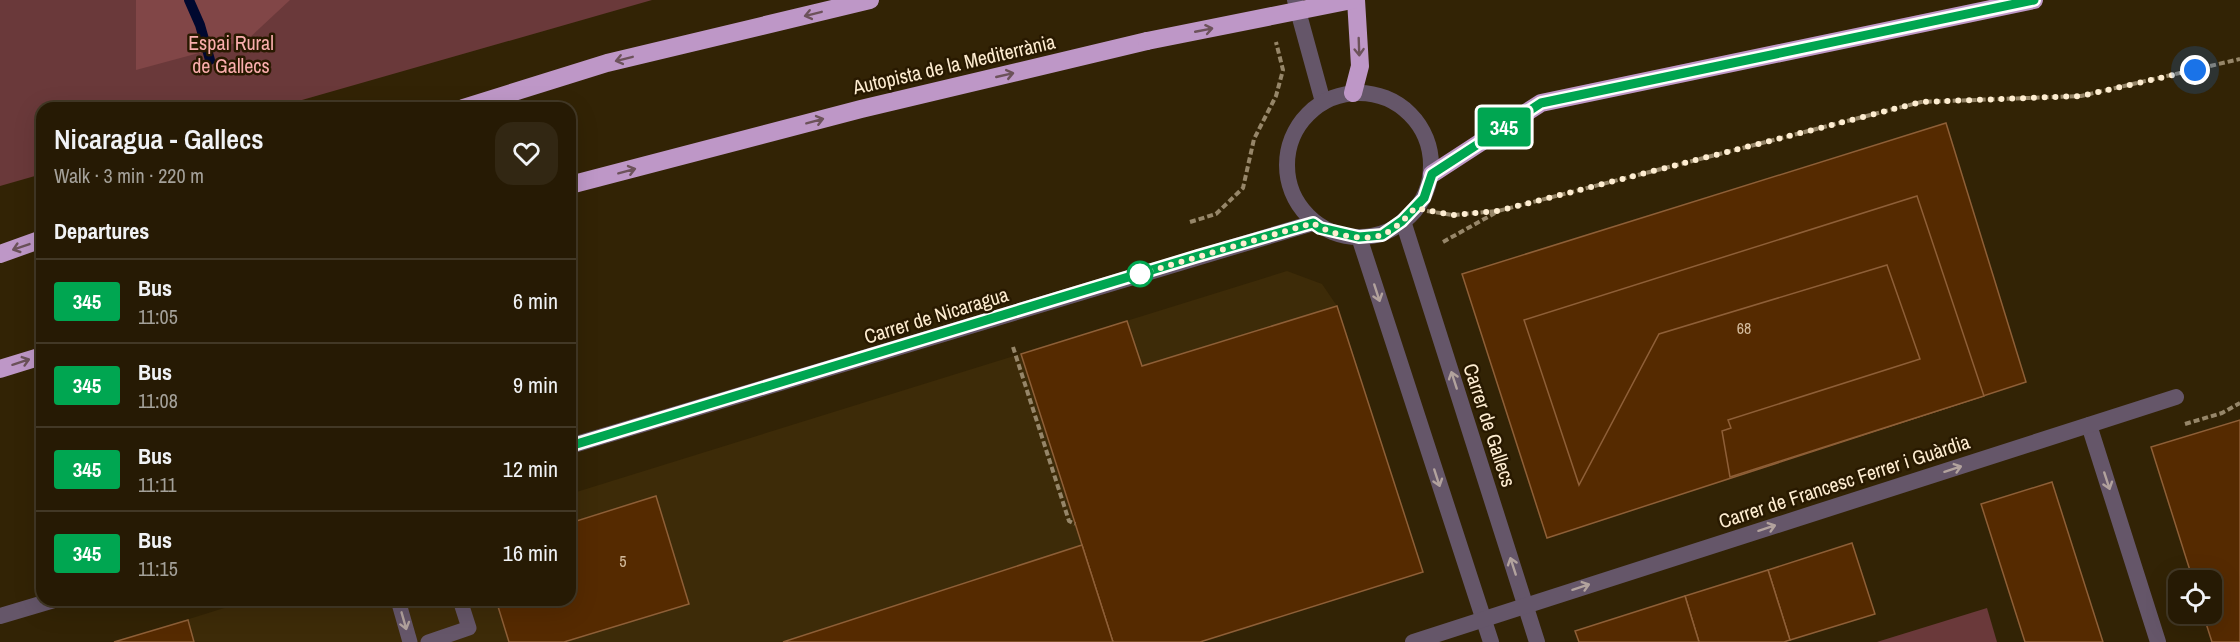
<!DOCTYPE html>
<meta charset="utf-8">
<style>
:root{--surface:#261a04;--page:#322713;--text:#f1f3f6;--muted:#a4a19a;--line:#423826}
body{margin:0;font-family:"Archivo Narrow",sans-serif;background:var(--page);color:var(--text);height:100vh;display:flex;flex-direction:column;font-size:22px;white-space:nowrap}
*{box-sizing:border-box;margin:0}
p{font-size:20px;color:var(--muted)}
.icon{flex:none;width:33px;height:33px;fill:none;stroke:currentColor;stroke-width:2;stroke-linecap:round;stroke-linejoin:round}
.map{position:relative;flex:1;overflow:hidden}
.details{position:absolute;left:36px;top:102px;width:540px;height:504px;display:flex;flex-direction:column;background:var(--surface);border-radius:18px;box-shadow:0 6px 24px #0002,0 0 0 2px var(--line)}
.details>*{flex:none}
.badge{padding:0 12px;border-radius:4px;font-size:21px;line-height:39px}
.buttons{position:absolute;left:2168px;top:570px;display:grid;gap:12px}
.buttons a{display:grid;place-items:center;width:54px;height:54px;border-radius:12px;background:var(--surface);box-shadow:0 6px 24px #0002,0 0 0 2px var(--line);font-size:30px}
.you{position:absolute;width:30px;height:30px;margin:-15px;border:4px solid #fff;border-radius:50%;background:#1a73e8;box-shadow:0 0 0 9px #1a73e833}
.map>.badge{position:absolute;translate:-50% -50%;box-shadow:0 0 0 3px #fff}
h2{padding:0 18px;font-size:22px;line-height:54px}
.round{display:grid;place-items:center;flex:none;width:63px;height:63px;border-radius:18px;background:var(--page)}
.headline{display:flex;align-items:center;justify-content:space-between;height:102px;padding:0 18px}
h1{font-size:28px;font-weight:600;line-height:45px}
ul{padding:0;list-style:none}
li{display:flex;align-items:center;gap:18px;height:84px;padding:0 18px;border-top:2px solid var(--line)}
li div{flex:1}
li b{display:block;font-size:22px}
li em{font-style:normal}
li .badge{min-width:66px;font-weight:700;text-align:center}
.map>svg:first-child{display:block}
</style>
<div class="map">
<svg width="2240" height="642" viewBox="0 0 2240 642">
<rect width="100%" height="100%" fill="#322305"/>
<path fill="#3d2b08" d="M1287,271l35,13 15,22 86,266 -223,70h-1085l135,-42h320v-106z"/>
<g fill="#6a393a">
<path d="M0,0h652l-378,108h-232v66l-42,12z"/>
<path d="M1987,608l10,34h-120l3,-1z"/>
</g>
<path fill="#814647" d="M136,0h154l-43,40 -111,30z"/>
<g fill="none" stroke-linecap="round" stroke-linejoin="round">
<path stroke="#00082f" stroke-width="10" d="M189,0l11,25 10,35"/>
</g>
<g fill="#552a00" stroke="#8e5f37" stroke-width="1.5">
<path d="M1946,123l80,259 -479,156 -85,-264z"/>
<path d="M1917,196l67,200 -254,81 -8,-46 9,-3 -3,-8 192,-61 -33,-94 -228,69 -80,151 -55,-165z"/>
<path d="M1337,306l86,266 -223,70h-87l-92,-288 106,-33 15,45z"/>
<path d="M2240,420v222h-28l-9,-28h8v-34h-18l-42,-133z"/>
<path d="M2052,482l51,160h-78l-44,-138z"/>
<path d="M656,496l33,108 -125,38h-55l-13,-42h74v-77z"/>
<path d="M1852,543l23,71 -85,26 -22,-70z"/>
<path d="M1082,545l31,97h-330z"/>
<path d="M1768,570l22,70 -6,2h-85l-14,-46z"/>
<path d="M1685,596l14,46h-120l-4,-11z"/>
<path d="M188,620l6,22h-80z"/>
</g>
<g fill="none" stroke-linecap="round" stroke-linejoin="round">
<g stroke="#968669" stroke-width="4" stroke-dasharray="6 3" stroke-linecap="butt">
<path d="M1427,211l26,4 45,-4 423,-109 160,-6 159,-37"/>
<path d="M1190,222l26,-8 27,-26 11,-49 22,-43 7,-26 -7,-28"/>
<path d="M1443,242l52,-29"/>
<path d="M1013,347l56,174 6,3"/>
<path d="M2185,424l37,-11 18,-10"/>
</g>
<g stroke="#655669" stroke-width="15">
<path d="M398,600l12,42"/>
<path d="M428,642l41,-14 -9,-28"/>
</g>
<g stroke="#655669" stroke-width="16">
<path d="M1295,0l28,102"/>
<circle cx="1359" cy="165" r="72"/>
<path d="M1403,221l134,421"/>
<path d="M1359,237l132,405"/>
<path d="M2089,425l69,217"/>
<path d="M570,446l743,-223"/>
<path d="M0,616l54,-16"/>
<path d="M1413,642l763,-245"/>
</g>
<g stroke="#be97c7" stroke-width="18">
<path d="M1353,93l7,-27 -4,-66"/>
<path d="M463,108l144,-45 263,-63"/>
<path d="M1432,174l109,-71 493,-103"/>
<path d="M570,185l291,-76 286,-68"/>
<path d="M0,254l42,-15"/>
<path d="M0,369l42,-13"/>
</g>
<path stroke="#be97c7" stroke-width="18" d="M1147,41l205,-41"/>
</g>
<defs><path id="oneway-shaft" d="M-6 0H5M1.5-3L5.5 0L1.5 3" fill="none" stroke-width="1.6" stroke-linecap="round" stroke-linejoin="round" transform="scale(1.5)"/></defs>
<g stroke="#6c525a">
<use href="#oneway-shaft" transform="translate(813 14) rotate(166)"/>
<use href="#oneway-shaft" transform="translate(1204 30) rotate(-11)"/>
<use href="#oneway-shaft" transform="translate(1359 47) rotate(88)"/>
<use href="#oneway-shaft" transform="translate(624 59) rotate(166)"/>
<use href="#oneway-shaft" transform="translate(1005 75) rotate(-13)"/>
<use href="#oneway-shaft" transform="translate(815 121) rotate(-15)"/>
<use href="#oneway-shaft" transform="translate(627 171) rotate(-15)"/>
<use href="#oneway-shaft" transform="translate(21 247) rotate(161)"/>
<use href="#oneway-shaft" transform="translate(21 362) rotate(-18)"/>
</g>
<g stroke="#b2a29d">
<use href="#oneway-shaft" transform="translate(1377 293) rotate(72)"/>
<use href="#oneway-shaft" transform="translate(1454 380) rotate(-108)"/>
<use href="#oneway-shaft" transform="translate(1953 469) rotate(-18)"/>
<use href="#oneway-shaft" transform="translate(1437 478) rotate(72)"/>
<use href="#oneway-shaft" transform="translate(2107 481) rotate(72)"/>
<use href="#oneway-shaft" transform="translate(1767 528) rotate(-18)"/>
<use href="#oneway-shaft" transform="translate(1513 566) rotate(-108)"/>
<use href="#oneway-shaft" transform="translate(1581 587) rotate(-18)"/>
<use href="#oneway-shaft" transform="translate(404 621) rotate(74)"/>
</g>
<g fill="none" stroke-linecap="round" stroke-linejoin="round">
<g stroke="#fff" stroke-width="14">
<path id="line" d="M570,446l628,-190 115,-33 7,5 39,9 23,-2 20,-14 22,-23 8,-24 109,-71 493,-103"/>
</g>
<use href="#line" stroke="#00a651" stroke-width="9"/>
<path stroke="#feedd1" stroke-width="6" stroke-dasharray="0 10.8" d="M1140,274l173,-51c16,11 49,19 69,12 12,-5 24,-17 33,-27l38,7 45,-4 423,-109 160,-6 114,-26"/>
</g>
<circle fill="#fff" stroke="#00a651" stroke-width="3" cx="1140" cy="274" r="12"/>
<g text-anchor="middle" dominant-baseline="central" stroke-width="5" stroke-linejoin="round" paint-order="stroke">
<g font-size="16" fill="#d4bc9d">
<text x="1744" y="328">68</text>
<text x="623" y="561">5</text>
</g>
<g font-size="20" fill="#faaead" stroke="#281900">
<text x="231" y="42">Espai Rural<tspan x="231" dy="23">de Gallecs</tspan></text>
</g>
<g font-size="20" fill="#feedd1" stroke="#281900">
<text transform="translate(954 64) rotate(-13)">Autopista de la Mediterrània</text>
<text transform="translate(936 315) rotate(-17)">Carrer de Nicaragua</text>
<text transform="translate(1490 425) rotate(72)">Carrer de Gallecs</text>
<text transform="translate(1844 481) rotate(-18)">Carrer de Francesc Ferrer i Guàrdia</text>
</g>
</g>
</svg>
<div class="buttons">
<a><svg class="icon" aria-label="locate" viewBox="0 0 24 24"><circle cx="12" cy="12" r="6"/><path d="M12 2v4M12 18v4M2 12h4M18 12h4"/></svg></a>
</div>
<div class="you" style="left:2195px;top:70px"></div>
<b class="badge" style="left:1504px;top:127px;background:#00a651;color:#fff">345</b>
<section class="details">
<div class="headline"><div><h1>Nicaragua - Gallecs</h1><p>Walk · 3 min · 220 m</p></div><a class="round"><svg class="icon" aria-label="heart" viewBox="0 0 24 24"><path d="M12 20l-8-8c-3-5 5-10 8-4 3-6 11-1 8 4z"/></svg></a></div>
<h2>Departures</h2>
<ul>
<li><span class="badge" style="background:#00a651;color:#fff">345</span><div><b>Bus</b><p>11:05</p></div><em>6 min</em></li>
<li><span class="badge" style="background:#00a651;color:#fff">345</span><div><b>Bus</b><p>11:08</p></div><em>9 min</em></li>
<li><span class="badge" style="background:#00a651;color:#fff">345</span><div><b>Bus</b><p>11:11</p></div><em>12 min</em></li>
<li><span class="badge" style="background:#00a651;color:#fff">345</span><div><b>Bus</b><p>11:15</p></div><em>16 min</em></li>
</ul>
</section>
</div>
